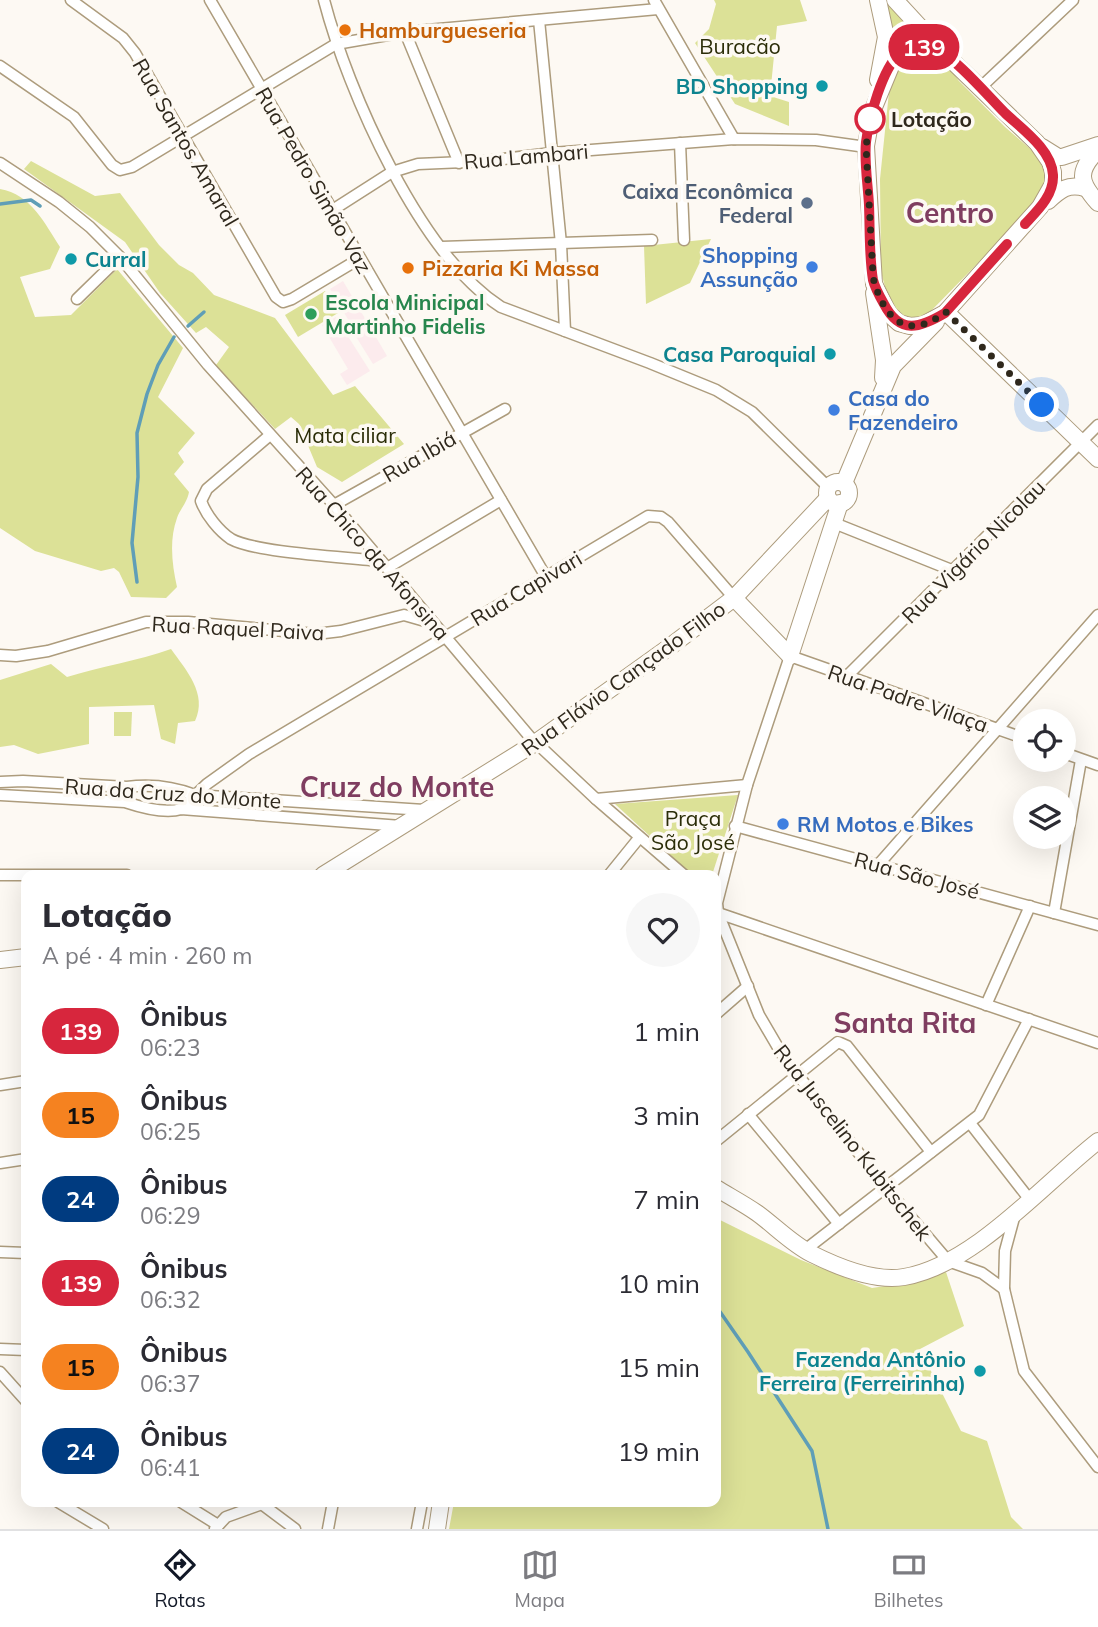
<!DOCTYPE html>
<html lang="pt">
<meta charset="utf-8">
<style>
:root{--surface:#fff;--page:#f7f7f7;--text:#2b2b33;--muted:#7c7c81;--line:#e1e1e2;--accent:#111827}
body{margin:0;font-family:Mulish,sans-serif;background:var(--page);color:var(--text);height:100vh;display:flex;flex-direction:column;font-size:26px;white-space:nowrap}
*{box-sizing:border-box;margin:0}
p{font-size:23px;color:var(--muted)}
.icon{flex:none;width:38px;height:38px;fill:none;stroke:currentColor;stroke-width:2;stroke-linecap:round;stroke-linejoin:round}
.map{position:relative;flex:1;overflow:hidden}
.side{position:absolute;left:21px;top:870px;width:700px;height:637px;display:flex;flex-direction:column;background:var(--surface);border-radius:14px;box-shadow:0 7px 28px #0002}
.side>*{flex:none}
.badge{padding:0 14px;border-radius:23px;font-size:24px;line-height:46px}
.tools{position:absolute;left:1013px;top:709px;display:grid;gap:14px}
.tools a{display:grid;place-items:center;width:63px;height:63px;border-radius:50%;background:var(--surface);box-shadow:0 7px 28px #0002;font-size:35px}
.you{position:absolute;width:35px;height:35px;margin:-18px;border:5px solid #fff;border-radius:50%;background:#1a73e8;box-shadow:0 0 0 10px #1a73e833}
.map>.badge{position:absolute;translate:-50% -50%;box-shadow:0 0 0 4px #fff}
.round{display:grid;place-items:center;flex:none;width:74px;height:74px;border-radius:37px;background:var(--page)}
.headline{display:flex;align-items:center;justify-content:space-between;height:119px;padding:0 21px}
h1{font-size:33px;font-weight:800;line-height:52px}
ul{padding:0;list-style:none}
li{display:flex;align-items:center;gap:21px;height:84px;padding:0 21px}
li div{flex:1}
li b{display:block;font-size:26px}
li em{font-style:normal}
li .badge{min-width:77px;font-weight:700;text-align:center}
.tabs{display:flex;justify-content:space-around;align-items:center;height:98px;border-top:2px solid var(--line);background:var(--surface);font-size:19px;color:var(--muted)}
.tabs a{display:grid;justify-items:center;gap:4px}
.tabs .current{color:var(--accent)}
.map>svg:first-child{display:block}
</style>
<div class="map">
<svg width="1098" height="1529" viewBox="0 0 1098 1529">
<rect width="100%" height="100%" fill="#fdf9f3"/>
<path fill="#fcebed" d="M343,281l44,75 -14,8 -18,-29 -6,3 21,33 -23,14 -7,-11 8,-5 -26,-44 14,-8 5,8 8,-4 -19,-32z"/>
<g fill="#dce197">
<path d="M714,0h86l7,21 -30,5 -7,70 19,6v24l-54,-22 -40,-61 14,-14 7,-25z"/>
<path d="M883,0h5l33,38 -27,15 -3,-2v-28z"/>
<path d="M929,51l19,15 11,15 46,46 39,34 5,19 -16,27 -105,107 -6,3 -18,2 -14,-14 -9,-33 -1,-93 9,-87 12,-34z"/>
<path d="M31,161l64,35 25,-3 39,52 20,20 14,8 21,22 61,23 58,77 22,-9 49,58 -62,38 -25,-15 -18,-43 -8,-7 -16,12 -59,-64 13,-18 -23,-20 -10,6 -36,-40 -35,-51 -101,-73z"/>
<path d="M0,189c31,5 45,35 60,58l-10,22 -30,8 15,40 36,-2 46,-46 66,79 -25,49 37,36 -17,20 6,9 -10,12 15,18c-2,11 -9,17 -12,26 -8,22 -5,47 0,69l-11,11 -35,-1 -12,-25 -5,-4 -13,3 -66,-20 -35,-23z"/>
<path d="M711,239l-21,44 -44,21 -2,-58z"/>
<path d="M325,291l13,22 -40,24 -13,-22z"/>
<path d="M171,649c15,21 37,45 24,72l-17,2 -3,21 -14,-5 -7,-34 -65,2v37l-51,10 -24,-9 -14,2v-67l51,-16 16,13c35,-11 70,-16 104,-28z"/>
<path d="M114,712h18l-1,24h-17z"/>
<path d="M738,795l-26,80h-20l-77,-71z"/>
<path d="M716,1218l85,42 71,28 34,-5 40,-11 18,54 -44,23 41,82 26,10 24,76 12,12h-574l5,-27h262z"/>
</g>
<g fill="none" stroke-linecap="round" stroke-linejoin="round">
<g stroke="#5f9eb7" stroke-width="3.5">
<path d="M0,204l31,-4 9,6"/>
<path d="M188,326l16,-14"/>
<path d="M137,582l-5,-39 6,-66 -1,-44 10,-39 11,-29 16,-28"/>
<path d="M716,1306l32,46 64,99 16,78"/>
</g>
<g stroke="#ad9c7d" stroke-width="13">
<g id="street">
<path d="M71,0l52,38 12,15 141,244 7,5 9,-3 67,-40"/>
<path d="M210,0l336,577"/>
<path d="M324,0c24,92 96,255 177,307l149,56 66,27 36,22 76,75"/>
<path d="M654,0l80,139"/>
<path d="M539,20l22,224 4,87"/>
<path d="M405,32l54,131"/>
<path d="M0,66l74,51 38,48 8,5 12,-3 204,-123 69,-12 253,-23"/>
<path d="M980,88l93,-88"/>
<path d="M680,143l4,97"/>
<path d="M0,163l59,39 31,25 30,30 88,108 126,140 196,232 66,62"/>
<path d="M331,211l61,-39 26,-8 69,-3 65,-8 182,-14 82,1 50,7"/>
<path d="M442,247l210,-7"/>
<path d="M77,299l43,-42"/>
<path d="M270,435l-63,54 -6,12c5,14 18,30 30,38 25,14 117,18 149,22"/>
<path d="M334,505l171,-96"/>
<path d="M834,523l120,48"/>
<path d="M387,568l114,-68"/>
<path d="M0,655l16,1 32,-5 98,-29h42l128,12 25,-3 63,-16 28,8"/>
<path d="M846,677l252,-252"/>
<path d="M1064,753l34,12"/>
<path d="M0,782l23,-1 104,6c22,-3 47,0 68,8l229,15"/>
<path d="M0,795l125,7c15,5 41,12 56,7l220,17"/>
<path d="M181,809l26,-25 42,-30 399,-238 13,1 7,5 66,76"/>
<path d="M735,826l363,99"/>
<path d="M878,865l220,-250"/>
<path d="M0,875h127"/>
<path d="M609,875l30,-37"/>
<path d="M684,875l-88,-76 151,-14"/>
<path d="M718,913l380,130"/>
<path d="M1054,913l27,-153"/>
<path d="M986,1005l44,-99"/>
<path d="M716,1014l32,-28"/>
<path d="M0,1085l26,-4"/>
<path d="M748,1114l91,110"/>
<path d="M970,1123l60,77"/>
<path d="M716,1141l122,-99 9,4 84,106"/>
<path d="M0,1163l26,-4"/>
<path d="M1015,1214l-10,37 -1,38 20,82 74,96"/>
<path d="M805,1250l174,-135 50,-96"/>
<path d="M0,1252l26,1"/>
<path d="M1004,1289l-22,-16 -34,-12 -62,-73 -103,-132 -24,-41 -41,-102 -1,-10 30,-118 43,-129 236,83"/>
<path d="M0,1349l26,1"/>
<path d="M0,1372l26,29"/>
<path d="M58,1502l45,27"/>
<path d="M181,1502l37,23"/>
<path d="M259,1502l36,27"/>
<path d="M215,1529l11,-12 36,-13"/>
<path d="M328,1529l5,-27"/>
<path d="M417,1529l5,-27"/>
</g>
</g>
<g stroke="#ad9c7d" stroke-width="18">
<g id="secondary">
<path d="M895,0l48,52"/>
<path d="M920,46l25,8 92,89 13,19 3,10v12l-13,23 -95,106 -22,12 -13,1 -11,-3 -10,-9 -15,-30 -8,-138 6,-34 22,-53 17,-12z"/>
<path d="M878,80l8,-43 -8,-37"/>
<path d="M1042,147l16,10h4l36,-12"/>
<path d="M1098,150c-21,21 -19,32 0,53"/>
<path d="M1048,201c12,-11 20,-18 37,-13"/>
<path d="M874,293l10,67 -1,18"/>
<path d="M946,312l152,147"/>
<circle cx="838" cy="493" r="11"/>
<path d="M844,483l49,-117 43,-44"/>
<path d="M734,598l56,58"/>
<path d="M790,656l50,-153"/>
<path d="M323,875l212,-132 137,-98 62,-47 94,-100"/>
<path d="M0,960l26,-3"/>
<path d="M716,1188c13,8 28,16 41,25 18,13 35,31 55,41 26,13 63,28 92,23 70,-12 139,-93 194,-136"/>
<path d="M437,1529l4,-27"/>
</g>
</g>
<use href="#street" stroke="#fff" stroke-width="10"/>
<use href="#secondary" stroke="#fff" stroke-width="16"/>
</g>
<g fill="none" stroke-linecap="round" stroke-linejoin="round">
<g stroke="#fff" stroke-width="16">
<path id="line" d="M1007,244l-62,69c-25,15 -45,22 -61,-9 -4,-7 -9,-16 -11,-24 -4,-24 -3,-50 -4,-75 -1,-20 -5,-43 -3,-63 3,-24 16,-73 34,-89 10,-9 22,-8 35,-4 19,7 54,48 70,64 17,16 47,37 48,62 1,20 -15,35 -28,49"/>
</g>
<use href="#line" stroke="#d7263d" stroke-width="10"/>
<path stroke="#2f281c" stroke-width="7" stroke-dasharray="0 12.6" d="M870,119l2,-7 -6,34 7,129c1,10 5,18 9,27 17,31 38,29 64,10l96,93"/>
</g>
<g fill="#e8710a" stroke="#fdf9f3" stroke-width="2.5">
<circle cx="345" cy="30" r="7"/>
<circle cx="408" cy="268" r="7"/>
</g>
<g fill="#0f9aa8" stroke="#fdf9f3" stroke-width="2.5">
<circle cx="822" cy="86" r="7"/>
<circle cx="71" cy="259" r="7"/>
<circle cx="830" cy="354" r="7"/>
<circle cx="980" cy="1371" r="7"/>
</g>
<circle fill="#fff" stroke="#d7263d" stroke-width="3.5" cx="870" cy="119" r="14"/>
<circle fill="#5c6f8a" stroke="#fdf9f3" stroke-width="2.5" cx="807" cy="203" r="7"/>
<g fill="#3f7fe0" stroke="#fdf9f3" stroke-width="2.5">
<circle cx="812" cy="267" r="7"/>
<circle cx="834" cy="410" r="7"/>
<circle cx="783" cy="824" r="7"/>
</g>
<circle fill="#2e9e5b" stroke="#fdf9f3" stroke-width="2.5" cx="311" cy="314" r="7"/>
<g text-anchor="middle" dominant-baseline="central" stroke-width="7" stroke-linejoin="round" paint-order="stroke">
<g font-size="21" font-weight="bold" fill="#c56008" stroke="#fdf9f3" text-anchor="start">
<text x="359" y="30">Hamburgueseria</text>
<text x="422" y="268">Pizzaria Ki Massa</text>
</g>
<g font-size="21" fill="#2b2d08" stroke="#fdf9f3">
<text x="740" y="46">Buracão</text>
<text x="345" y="435">Mata ciliar</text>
<text x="693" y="818">Praça<tspan x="693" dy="24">São José</tspan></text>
</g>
<g font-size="21" font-weight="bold" fill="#0d838f" stroke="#fdf9f3" text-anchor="end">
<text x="808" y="86">BD Shopping</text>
<text x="85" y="259" text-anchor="start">Curral</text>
<text x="816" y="354">Casa Paroquial</text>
<text x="966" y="1359">Fazenda Antônio<tspan x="966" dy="24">Ferreira (Ferreirinha)</tspan></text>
</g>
<g font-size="21" font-weight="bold" fill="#2f281c" stroke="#fdf9f3" text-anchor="start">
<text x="891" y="119">Lotação</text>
</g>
<g font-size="21" fill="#2f281c" stroke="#fdf9f3">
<text transform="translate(186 142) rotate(60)">Rua Santos Amaral</text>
<text transform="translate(526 156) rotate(-5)">Rua Lambari</text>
<text transform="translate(314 180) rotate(60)">Rua Pedro Simão Vaz</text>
<text transform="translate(419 456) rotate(-30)">Rua Ibiá</text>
<text transform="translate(973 551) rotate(-45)">Rua Vigário Nicolau</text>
<text transform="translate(373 553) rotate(49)">Rua Chico da Afonsina</text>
<text transform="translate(526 588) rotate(-31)">Rua Capivari</text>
<text transform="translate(238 628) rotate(3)">Rua Raquel Paiva</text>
<text transform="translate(623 678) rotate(-36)">Rua Flávio Cançado Filho</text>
<text transform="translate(908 698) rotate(19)">Rua Padre Vilaça</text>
<text transform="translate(173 793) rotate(4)">Rua da Cruz do Monte</text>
<text transform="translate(917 875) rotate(15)">Rua São José</text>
<text transform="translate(853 1142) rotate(52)">Rua Juscelino Kubitschek</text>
</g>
<g font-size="21" font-weight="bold" fill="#4e5e75" stroke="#fdf9f3" text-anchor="end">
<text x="793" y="191">Caixa Econômica<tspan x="793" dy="24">Federal</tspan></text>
</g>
<g font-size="21" font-weight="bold" fill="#366cbe" stroke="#fdf9f3" text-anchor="start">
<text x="798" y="255" text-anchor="end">Shopping<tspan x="798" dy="24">Assunção</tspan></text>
<text x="848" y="398">Casa do<tspan x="848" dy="24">Fazendeiro</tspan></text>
<text x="797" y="824">RM Motos e Bikes</text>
</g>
<g font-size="21" font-weight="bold" fill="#27864d" stroke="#fdf9f3" text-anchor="start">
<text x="325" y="302">Escola Minicipal<tspan x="325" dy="24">Martinho Fidelis</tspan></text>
</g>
<g font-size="28" font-weight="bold" fill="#7f3d60" stroke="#fdf9f3">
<text x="950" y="212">Centro</text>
<text x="397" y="786">Cruz do Monte</text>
<text x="905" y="1022">Santa Rita</text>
</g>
</g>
</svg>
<div class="tools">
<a><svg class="icon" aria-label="locate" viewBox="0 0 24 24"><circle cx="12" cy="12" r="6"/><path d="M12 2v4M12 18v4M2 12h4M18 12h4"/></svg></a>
<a><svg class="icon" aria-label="layers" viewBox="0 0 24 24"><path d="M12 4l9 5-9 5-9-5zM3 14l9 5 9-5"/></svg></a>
</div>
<div class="you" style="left:1042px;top:405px"></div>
<b class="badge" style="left:924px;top:47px;background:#d7263d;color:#fff">139</b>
<section class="side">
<div class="headline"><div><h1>Lotação</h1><p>A pé · 4 min · 260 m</p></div><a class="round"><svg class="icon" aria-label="heart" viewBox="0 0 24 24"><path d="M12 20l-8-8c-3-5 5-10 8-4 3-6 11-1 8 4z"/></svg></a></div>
<ul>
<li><span class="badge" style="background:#d7263d;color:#fff">139</span><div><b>Ônibus</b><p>06:23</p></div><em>1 min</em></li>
<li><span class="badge" style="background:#f58220;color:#111">15</span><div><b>Ônibus</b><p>06:25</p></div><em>3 min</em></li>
<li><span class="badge" style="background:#003b80;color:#fff">24</span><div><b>Ônibus</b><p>06:29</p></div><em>7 min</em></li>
<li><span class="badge" style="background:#d7263d;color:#fff">139</span><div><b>Ônibus</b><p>06:32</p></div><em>10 min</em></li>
<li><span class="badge" style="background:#f58220;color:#111">15</span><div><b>Ônibus</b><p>06:37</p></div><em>15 min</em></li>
<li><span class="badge" style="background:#003b80;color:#fff">24</span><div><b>Ônibus</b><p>06:41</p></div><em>19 min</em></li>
</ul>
</section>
</div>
<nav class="tabs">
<a class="current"><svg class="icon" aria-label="directions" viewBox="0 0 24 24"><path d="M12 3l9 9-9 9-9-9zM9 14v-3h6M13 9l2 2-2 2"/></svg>Rotas</a>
<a><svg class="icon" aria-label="map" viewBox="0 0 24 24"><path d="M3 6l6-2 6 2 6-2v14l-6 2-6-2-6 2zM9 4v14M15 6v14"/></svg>Mapa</a>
<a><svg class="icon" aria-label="tickets" viewBox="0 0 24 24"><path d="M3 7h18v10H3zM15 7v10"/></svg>Bilhetes</a>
</nav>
